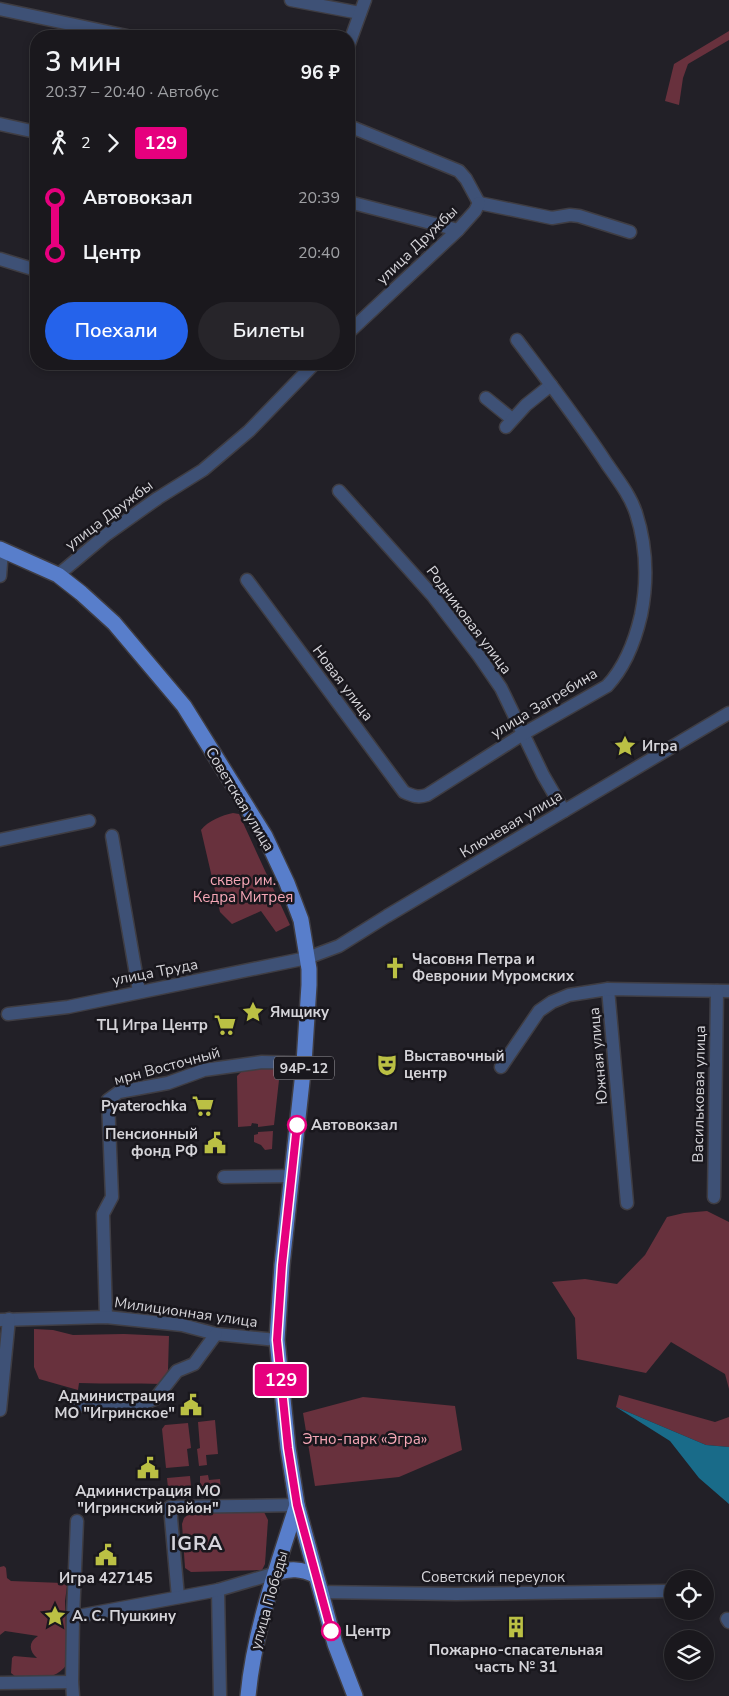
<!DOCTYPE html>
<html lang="ru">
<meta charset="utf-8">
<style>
:root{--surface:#1a181d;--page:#27252a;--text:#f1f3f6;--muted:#9fa0a4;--line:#38373b;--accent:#2563eb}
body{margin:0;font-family:"Nunito Sans",sans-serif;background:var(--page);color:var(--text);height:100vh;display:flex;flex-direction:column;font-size:19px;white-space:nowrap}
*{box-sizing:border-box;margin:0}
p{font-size:16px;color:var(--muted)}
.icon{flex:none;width:28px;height:28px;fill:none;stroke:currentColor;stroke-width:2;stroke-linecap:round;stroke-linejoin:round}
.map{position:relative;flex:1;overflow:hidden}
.panel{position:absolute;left:30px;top:30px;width:325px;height:340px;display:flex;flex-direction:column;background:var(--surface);border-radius:20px;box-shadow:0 2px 8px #0003,0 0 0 1px var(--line)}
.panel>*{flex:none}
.badge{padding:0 10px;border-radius:4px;font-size:18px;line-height:32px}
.buttons{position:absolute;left:664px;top:1570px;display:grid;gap:10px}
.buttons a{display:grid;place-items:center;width:50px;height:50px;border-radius:50%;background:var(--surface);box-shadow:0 2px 8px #0003,0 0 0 1px var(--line);font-size:25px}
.map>.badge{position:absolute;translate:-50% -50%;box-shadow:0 0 0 2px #fff}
.legs{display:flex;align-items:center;gap:8px;height:55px;padding:0 15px;font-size:16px}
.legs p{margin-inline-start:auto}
.headline{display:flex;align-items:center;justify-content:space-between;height:85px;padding:0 15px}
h1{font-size:28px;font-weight:600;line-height:38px}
.button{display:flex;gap:10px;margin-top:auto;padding:10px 15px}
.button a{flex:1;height:58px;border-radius:30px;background:var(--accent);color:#fff;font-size:20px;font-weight:600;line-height:58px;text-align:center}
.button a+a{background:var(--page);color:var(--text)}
ul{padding:0 15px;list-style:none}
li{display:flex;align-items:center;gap:18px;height:55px;font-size:19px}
li i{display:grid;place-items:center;width:8px;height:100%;margin:0 6px;background:currentColor}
li i::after{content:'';width:12px;height:12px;margin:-6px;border:4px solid;border-radius:50%;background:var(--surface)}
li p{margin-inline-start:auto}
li:first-child i{background:linear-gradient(#0000 50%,currentColor 0)}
li:last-child i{background:linear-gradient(currentColor 50%,#0000 0)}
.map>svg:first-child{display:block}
</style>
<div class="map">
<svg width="729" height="1696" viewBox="0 0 729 1696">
<rect width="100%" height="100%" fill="#222027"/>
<g fill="#68313d">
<path d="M729,31v9l-41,24 -5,14 -4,27 -14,-4 9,-37z"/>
<path d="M233,813l6,1 51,111 -14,7 -15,-21 -29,13 -12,-12 -19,-82c7,-9 21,-15 32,-17z"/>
<path d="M250,1066l27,2 2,12 -5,45 -16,2v-3l-6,-1 -1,3 -13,1 -1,-51 7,-7z"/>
<path d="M273,1131l-1,18 -7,1 -4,-5 -7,-3v-7l4,-1v-2z"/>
<path d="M707,1211l22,11v167l-4,-15 -54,-32 -25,31 -69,-14 -2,-41 -23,-36 33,-3 32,5 28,-29 22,-38 17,-4z"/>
<path d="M34,1329l19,1 20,5 51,-1 45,2 -1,34 -6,14c-28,-1 -55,0 -83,-1l-1,7 -39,-11 -5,-12z"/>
<path d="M619,1395l96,27 14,-5v30l-23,-2 -90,-38z"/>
<path d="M363,1397l92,9 7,44 -63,27 -84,9 -12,-73z"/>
<path d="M215,1420l3,34 -12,1 1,10 -8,1 -2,-17 3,-1 -2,-26z"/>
<path d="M188,1423l3,25 -4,1 2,17 -23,2 -4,-39 3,-4z"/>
<path d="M208,1475l1,5 11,-1 1,15 -16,1v-9h-5v-10z"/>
<path d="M190,1476l2,20 -23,2 -2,-20z"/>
<path d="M261,1511l3,1 4,8 -3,44 -3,6 -71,2 -6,-4 -3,-44 2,-6 7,-6z"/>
<path d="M4,1566l2,2 1,10 4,3 51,2 5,3 -2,15 2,63c-12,18 -32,13 -51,13l-5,-4 1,-15 2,-2 23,2c-8,-7 -9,-16 1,-22l-33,-5 -5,4v-68z"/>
</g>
<path fill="#196b89" d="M616,1407l90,38 23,2v57l-30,-26 -29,-37z"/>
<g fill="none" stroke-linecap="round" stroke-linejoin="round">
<g stroke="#3f3d43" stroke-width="15">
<g id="minor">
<path d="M291,0l69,13"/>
<path d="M0,9l127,27"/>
<path d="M349,44l16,-44"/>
<path d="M0,124l36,8"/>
<path d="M349,126l110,45 7,8 13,24"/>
<path d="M349,202l109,28"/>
<path d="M479,203l73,15 18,-3 9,1 51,16"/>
<path d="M0,259l36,11"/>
<path d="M349,332l109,-102 17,-19 4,-8"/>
<path d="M486,398l26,21"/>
<path d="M506,427l20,-22 25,-20"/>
<path d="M339,491l94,105 46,60 22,32 42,87 21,36"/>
<path d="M58,575l49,-41 51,-36 45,-28 46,-39 65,-67"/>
<path d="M0,576l2,-26"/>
<path d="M247,580l157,212c9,4 14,6 23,3l96,-61 84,-48c19,-20 28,-45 34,-71 7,-35 6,-68 -5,-102 -6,-18 -18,-33 -29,-49 -28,-43 -59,-83 -90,-124"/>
<path d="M112,836l27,155"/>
<path d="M0,840l89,-19"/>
<path d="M608,989l19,214"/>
<path d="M8,1014l60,-7 239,-49 32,-12 48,-30 342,-203"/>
<path d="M501,1067l38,-56 13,-9 17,-7 39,-6 121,2"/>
<path d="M224,1177l67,-1"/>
<path d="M714,1197l3,-206"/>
<path d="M106,1317l-3,-103 9,-17 -4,-97 11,-8 49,-9 36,-13 58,-8 42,1"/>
<path d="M0,1320l106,-3 76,8 34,9 61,6"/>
<path d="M76,1405l45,1 21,-2 13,-5 22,-28 17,-7 22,-30"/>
<path d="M0,1410l9,-91"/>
<path d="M218,1590l2,106"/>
<path d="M320,1592l136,2 210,-3"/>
<path d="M178,1597l-8,-90 127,-2"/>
<path d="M73,1617l145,-27 58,-17"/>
<path d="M727,1619l2,3"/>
<path d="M0,1683l72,-1"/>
<path d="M73,1696l-1,-14 1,-65 4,-96"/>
</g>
</g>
<g stroke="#3f3d43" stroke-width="18">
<g id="major">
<path d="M0,549l58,26 23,18 33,30 70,83 81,130 22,47 14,37 8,49v16l-5,78 -22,202 -5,75 11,108 9,57 38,139 20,52"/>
<path d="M276,1573c15,-5 25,-4 39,2"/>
<path d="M248,1696c6,-65 29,-129 49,-191"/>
</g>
</g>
<use href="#minor" stroke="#3e5176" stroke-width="12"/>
<use href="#major" stroke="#587ecb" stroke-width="15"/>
</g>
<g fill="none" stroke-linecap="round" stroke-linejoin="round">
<g stroke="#fff" stroke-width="11">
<path id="line-1" d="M297,1125l-15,140 -5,75 11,108 9,57 34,126"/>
</g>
<use href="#line-1" stroke="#e6007e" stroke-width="8"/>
</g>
<defs>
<g id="sight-bare" transform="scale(1.725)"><path d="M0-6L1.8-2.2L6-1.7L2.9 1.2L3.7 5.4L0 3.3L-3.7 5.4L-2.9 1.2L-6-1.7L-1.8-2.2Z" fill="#bbc044" stroke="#19171d" stroke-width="2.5" paint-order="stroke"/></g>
<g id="church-bare" transform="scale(1.725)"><path d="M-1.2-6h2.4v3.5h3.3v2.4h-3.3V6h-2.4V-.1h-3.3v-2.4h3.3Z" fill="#bbc044" stroke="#19171d" stroke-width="2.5" paint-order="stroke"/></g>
<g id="supermarket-bare" transform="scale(1.725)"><path d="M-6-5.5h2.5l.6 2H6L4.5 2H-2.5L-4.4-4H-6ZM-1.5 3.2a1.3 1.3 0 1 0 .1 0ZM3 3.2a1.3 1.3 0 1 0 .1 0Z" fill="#bbc044" stroke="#19171d" stroke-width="2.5" paint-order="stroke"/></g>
<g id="theatre-bare" transform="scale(1.725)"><path d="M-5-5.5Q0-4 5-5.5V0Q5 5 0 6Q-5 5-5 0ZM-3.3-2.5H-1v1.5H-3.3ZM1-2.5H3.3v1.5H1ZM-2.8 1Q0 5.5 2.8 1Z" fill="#bbc044" stroke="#19171d" stroke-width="2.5" paint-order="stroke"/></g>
<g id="civic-bare" transform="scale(1.725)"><path d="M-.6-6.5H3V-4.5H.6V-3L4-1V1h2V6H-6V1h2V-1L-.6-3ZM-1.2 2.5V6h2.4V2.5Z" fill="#bbc044" stroke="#19171d" stroke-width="2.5" paint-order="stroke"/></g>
<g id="building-bare" transform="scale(1.725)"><path d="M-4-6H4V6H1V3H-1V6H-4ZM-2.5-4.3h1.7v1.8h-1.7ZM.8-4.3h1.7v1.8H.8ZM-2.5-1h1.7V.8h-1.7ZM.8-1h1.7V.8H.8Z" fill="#bbc044" stroke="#19171d" stroke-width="2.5" paint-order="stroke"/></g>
</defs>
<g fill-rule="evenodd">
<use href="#sight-bare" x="625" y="746"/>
<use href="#church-bare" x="395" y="968"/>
<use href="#sight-bare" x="253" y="1012"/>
<use href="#supermarket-bare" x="225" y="1025"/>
<use href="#theatre-bare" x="387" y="1065"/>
<use href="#supermarket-bare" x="203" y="1106"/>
<use href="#civic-bare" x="215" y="1143"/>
<use href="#civic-bare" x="191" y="1405"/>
<use href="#civic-bare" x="148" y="1468"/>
<use href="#civic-bare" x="106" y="1555"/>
<use href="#sight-bare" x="55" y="1616"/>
<use href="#building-bare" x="516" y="1627"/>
</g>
<g fill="#fff" stroke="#e6007e" stroke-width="2.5">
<circle cx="297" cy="1125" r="9"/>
<circle cx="331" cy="1631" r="9"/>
</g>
<g text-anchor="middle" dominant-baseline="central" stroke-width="5" stroke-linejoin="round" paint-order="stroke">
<rect fill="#19171d" stroke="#9d9ba1" stroke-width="1" x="274" y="1056.5" width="60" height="23" rx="4"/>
<g font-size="14" font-weight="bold" fill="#d5d4d9">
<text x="304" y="1068">94Р-12</text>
</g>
<g font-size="15" fill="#d5d4d9" stroke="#19171d">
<text transform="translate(417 245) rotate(-44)">улица Дружбы</text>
<text transform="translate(109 515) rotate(-37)">улица Дружбы</text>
<text transform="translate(469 620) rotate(53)">Родниковая улица</text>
<text transform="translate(343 683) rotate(53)">Новая улица</text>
<text transform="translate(544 703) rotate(-31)">улица Загребина</text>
<text transform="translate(240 799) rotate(59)">Советская улица</text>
<text transform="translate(511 824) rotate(-31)">Ключевая улица</text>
<text transform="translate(155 972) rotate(-11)">улица Труда</text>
<text transform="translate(598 1056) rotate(-95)">Южная улица</text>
<text transform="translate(167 1066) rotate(-15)">мрн Восточный</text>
<text transform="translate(699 1094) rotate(-89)">Васильковая улица</text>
<text transform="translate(186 1312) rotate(8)">Милиционная улица</text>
<text x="493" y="1577">Советский переулок</text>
<text transform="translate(269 1600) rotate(-74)">улица Победы</text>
</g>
<g font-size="15" font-weight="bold" fill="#d5d4d9" stroke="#19171d" text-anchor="start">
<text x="642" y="746">Игра</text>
<text x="412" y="959">Часовня Петра и<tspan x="412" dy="17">Февронии Муромских</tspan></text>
<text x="270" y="1012">Ямщику</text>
<text x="208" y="1025" text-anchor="end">ТЦ Игра Центр</text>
<text x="404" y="1056">Выставочный<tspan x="404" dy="17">центр</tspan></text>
<text x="187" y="1106" text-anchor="end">Pyaterochka</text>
<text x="198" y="1134" text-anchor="end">Пенсионный<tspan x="198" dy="17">фонд РФ</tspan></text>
<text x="175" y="1396" text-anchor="end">Администрация<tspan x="175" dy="17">МО "Игринское"</tspan></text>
<text x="148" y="1491" text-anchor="middle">Администрация МО<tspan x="148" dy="17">"Игринский район"</tspan></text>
<text x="106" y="1578" text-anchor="middle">Игра 427145</text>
<text x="72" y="1616">А. С. Пушкину</text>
<text x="516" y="1650" text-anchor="middle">Пожарно-спасательная<tspan x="516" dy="17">часть № 31</tspan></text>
</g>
<g font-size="15" fill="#f6a7b6" stroke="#19171d">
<text x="243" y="880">сквер им.<tspan x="243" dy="17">Кедра Митрея</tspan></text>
<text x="365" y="1439">Этно-парк «Эгра»</text>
</g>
<g font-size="15" font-weight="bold" fill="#d5d4d9" stroke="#19171d" text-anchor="start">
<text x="311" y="1125">Автовокзал</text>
<text x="345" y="1631">Центр</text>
</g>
<g font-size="20" font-weight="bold" letter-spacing="1" fill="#d5d3db" stroke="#19171d">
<text x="197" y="1543">IGRA</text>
</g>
</g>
</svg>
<div class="buttons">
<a><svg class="icon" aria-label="locate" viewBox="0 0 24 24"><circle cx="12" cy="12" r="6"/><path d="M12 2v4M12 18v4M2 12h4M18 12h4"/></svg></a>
<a><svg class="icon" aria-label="layers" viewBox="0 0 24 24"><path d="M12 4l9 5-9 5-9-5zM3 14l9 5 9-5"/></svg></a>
</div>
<b class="badge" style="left:281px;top:1380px;background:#e6007e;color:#fff">129</b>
<section class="panel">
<div class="headline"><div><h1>3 мин</h1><p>20:37 – 20:40 · Автобус</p></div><b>96 ₽</b></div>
<div class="legs"><svg class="icon" aria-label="walk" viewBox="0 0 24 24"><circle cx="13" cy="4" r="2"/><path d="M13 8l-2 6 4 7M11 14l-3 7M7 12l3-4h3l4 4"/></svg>2<svg class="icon" aria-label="forward" viewBox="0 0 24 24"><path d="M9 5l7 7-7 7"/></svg><b class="badge" style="background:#e6007e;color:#fff">129</b></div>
<ul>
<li><i style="color:#e6007e"></i><b>Автовокзал</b><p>20:39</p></li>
<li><i style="color:#e6007e"></i><b>Центр</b><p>20:40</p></li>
</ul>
<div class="button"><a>Поехали</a><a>Билеты</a></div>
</section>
</div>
